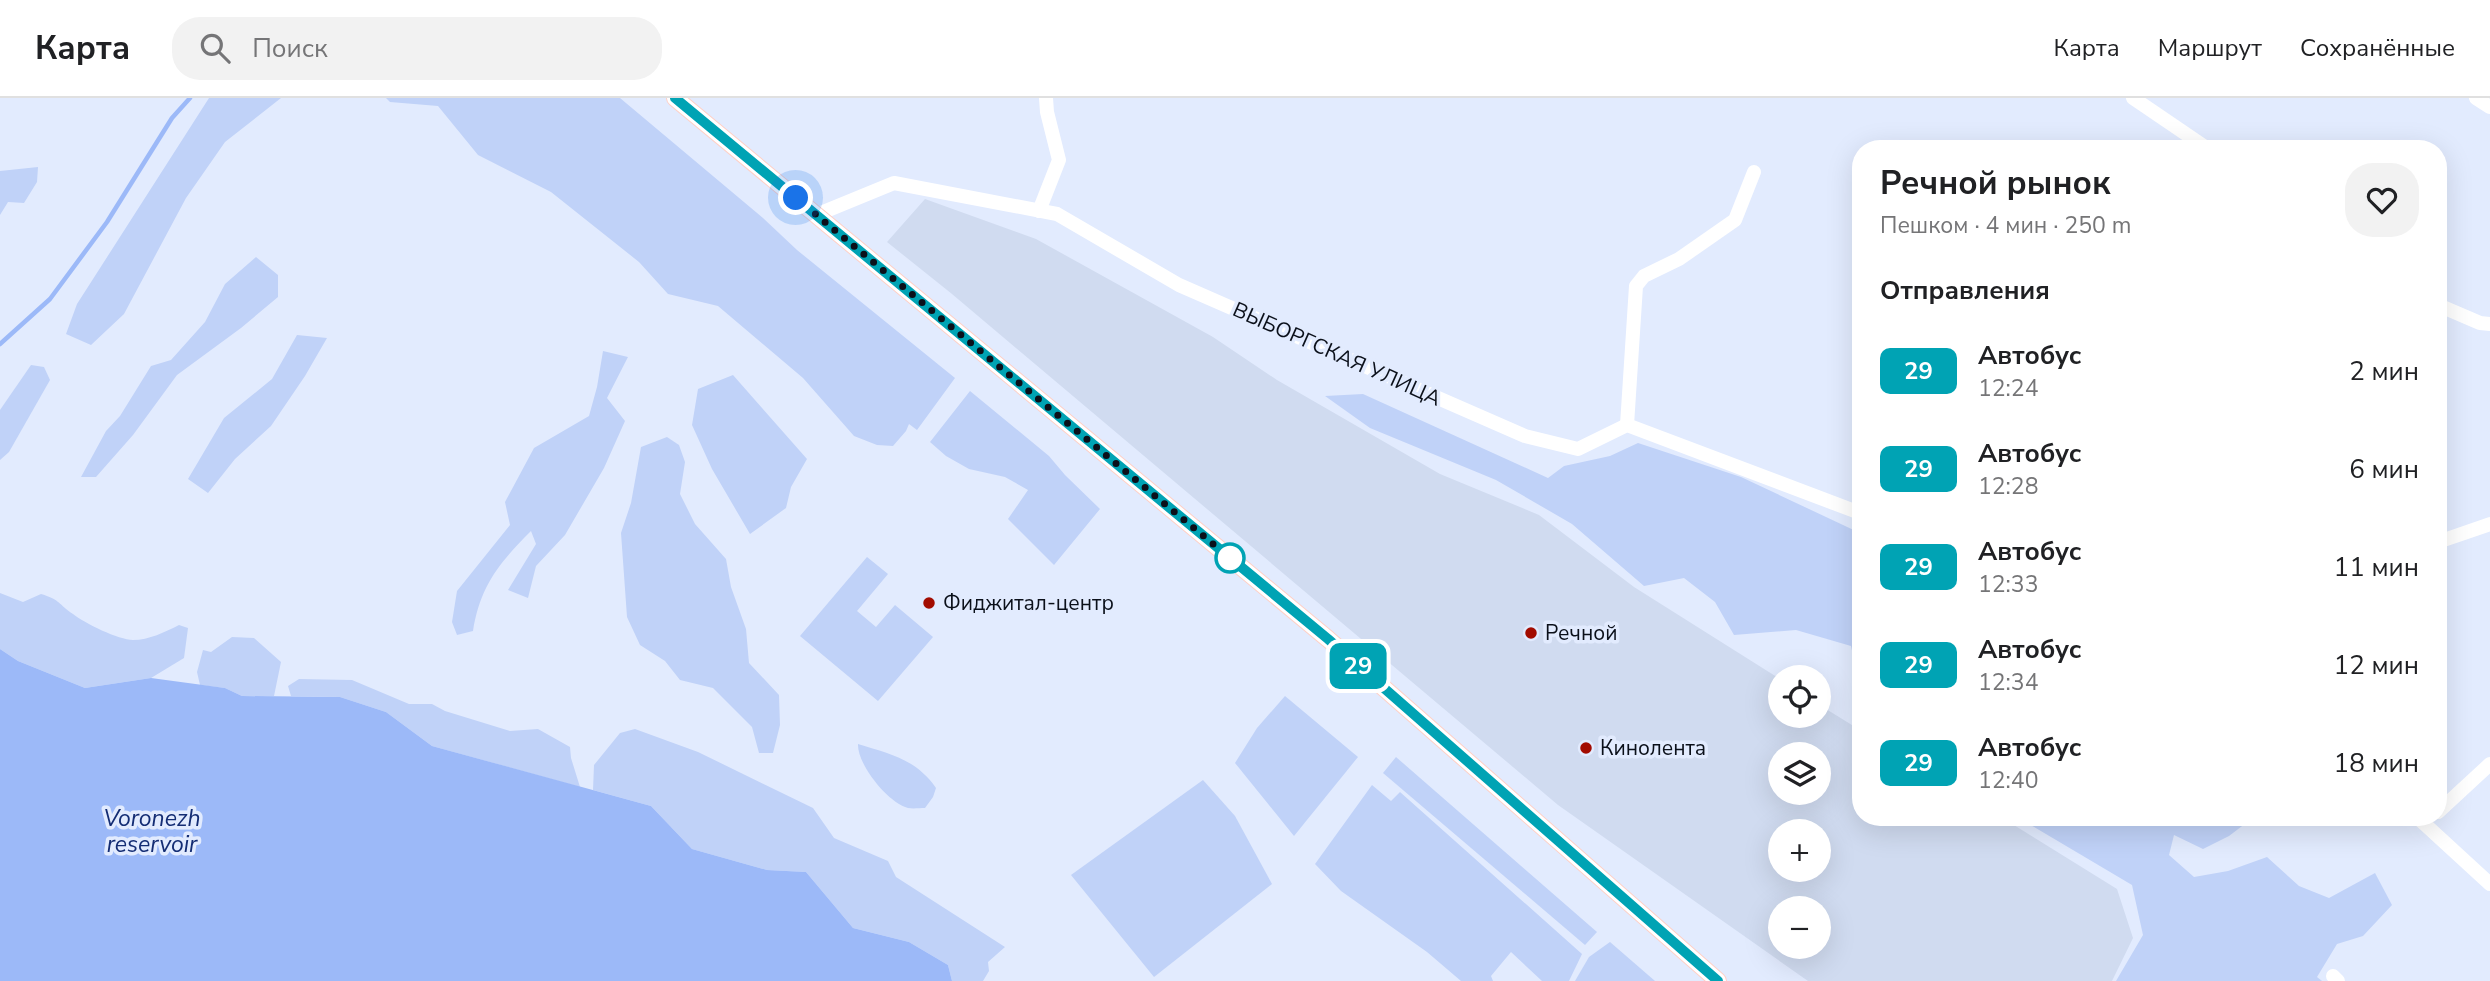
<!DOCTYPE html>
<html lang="ru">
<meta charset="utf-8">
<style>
:root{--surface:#fff;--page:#f2f2f2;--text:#202124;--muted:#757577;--line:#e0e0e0}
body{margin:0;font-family:"Nunito Sans",sans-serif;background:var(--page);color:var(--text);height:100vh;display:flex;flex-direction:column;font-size:26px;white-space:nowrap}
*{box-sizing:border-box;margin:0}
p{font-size:23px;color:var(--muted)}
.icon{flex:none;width:38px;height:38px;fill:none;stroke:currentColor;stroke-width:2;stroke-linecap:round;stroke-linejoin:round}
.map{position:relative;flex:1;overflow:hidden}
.drawer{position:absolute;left:1852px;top:42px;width:595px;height:686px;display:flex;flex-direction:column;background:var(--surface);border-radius:28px;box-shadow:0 7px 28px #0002}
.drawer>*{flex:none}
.badge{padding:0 14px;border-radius:10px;font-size:24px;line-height:46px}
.tools{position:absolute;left:1768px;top:567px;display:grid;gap:14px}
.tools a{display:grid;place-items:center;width:63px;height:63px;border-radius:50%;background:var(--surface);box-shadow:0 7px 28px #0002;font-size:35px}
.you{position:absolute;width:35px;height:35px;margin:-18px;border:5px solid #fff;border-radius:50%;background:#1a73e8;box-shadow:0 0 0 10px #1a73e833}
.map>.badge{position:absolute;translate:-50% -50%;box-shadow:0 0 0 4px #fff}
h2{padding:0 28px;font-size:26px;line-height:63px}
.round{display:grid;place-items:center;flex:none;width:74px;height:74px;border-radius:28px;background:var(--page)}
.overview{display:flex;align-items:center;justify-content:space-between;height:119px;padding:0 28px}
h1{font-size:33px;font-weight:700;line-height:52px}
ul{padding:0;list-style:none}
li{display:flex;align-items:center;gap:21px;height:98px;padding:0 28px}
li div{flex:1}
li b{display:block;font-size:26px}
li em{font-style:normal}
li .badge{min-width:77px;font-weight:700;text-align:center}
header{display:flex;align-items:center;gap:42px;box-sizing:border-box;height:98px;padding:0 35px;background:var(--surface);border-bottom:2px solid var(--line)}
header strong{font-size:33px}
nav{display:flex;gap:38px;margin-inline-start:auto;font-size:24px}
.search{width:490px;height:63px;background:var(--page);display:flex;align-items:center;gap:18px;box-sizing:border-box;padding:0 24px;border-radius:28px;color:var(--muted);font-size:26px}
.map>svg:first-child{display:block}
</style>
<header>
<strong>Карта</strong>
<div class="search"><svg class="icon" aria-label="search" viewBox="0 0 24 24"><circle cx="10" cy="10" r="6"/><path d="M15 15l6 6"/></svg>Поиск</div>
<nav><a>Карта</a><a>Маршрут</a><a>Сохранённые</a></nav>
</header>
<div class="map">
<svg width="2490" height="883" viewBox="0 0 2490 883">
<rect width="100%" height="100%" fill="#e2ebfe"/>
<path fill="#d0dbf0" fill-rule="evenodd" d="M925,101l111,40 177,98 64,43 163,94 99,41 95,72 146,92v37h38v-12l42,26v87h141l116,72 16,49 -21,43h-304l-250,-176 -606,-511 -65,-52zM1780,656h38v39h-38zM1780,733h38v39h-38zM1780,810h38v39h-38z"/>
<g fill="#c0d2f8">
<path d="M209,0h72l-56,44 -39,56 -62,116 -33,31 -25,-11 11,-30z"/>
<path d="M386,0h234l143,120 34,32 158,128 -38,52 -8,-6 -3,7 -13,15 -16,-1 -23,-9 -51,-58 -85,-72 -50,-12 -29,-32 -88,-70 -73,-37 -40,-49 -48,-4z"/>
<path d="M38,69l-1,15 -13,21 -16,-1 -8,13v-44z"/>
<path d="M256,159l22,18v22l-37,31 -64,47 -44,60 -37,42h-15l25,-46 14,-15 31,-50 20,-6 34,-38 20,-38z"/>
<path d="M297,237l30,3 -22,38 -34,50 -36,33 -27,34 -20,-14 36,-61 48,-39z"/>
<path d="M603,253l25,6 -21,41 18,23 -21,47 -39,67 -29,31 -8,32 -20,-8 28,-46 -5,-13c-32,32 -51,55 -58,100l-16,4 -5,-13 5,-31 53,-66 -5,-23 29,-54 55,-32 8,-29z"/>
<path d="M31,267l13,2 6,13 -41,72 -9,8v-50z"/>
<path d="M733,277l74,84 -16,28 -5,21 -36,26 -38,-65 -20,-44 6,-36z"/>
<path d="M970,293l79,65 16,19 35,34 -46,56 -46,-46 20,-29 -23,-13 -36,-8 -23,-13 -16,-14z"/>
<path d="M1363,296l185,84 16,-12 46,-10 28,-13 103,34 119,56v155l-9,-42 -55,-16 -62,5 -19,-33 -31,-24 -40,8 -72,-62 -76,-44 -126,-52 -45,-32z"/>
<path d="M667,339l12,8 6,17 -5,32 15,30 31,35 5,28 15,42 3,34 30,32 1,30 -7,28h-14l-7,-26 -39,-39 -33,-8 -15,-19 -25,-16 -13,-28 -6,-84 10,-30 10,-56z"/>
<path d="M867,459l21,17 -31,37 19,16 19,-22 38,32 -55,64 -78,-65z"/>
<path d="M0,495l23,9 18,-8c20,6 17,10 32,20 11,9 46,26 60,26 16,0 32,-8 46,-15l9,3 -4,30 -33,20 -66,10 -67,-27 -18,-12z"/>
<path d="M232,539l22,1 27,24 -7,34h-32l-17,-8 -25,-3 -3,-13 6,-22 8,2z"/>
<path d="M299,581l53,1 57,24h23l13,7 65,20 28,-2 32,18 1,11 9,29 -148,-41 -46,-34 -46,-15 -49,-1 -3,-10z"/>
<path d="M1285,598l73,61 -64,79 -59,-73 22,-35z"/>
<path d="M635,631l63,23 115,56 21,30 54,23 8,16 109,70 -17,15 1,9 -6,10h-31l-4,-16 -39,-23 -56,-14 -47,-56 -39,-2 -75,-21 -41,-43 -58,-16 1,-25 26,-32z"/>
<path d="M858,646c32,10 58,15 78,44l-3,9 -8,11c-5,0 -12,1 -17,0 -20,-5 -51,-44 -50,-64z"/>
<path d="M1396,659l201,175 -12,13 -202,-172z"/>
<path d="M1203,682l32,36 37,68 -118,93 -83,-102z"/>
<path d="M1372,687l19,16 9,-9 182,162 -13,27h-27l-31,-29 -20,24 2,5h-32l-34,-29 -86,-61 -26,-27z"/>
<path d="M2017,719h237l-25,19 -26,13 -29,-14 -5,20 25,22 34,-6 39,-14 32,29 30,12 46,-25 17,32 -29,31 -26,8 -20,33 5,4h-206l27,-46 -11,-50z"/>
<path d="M1610,844l45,39h-80l14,-24z"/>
</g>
<path fill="#9cb9f8" d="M0,551l18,12 67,27 66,-10 74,10 17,8 98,1 46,15 46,34 219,60 41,43 75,21 39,2 47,56 56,14 39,23 4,16h-952z"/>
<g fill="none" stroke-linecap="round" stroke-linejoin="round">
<path stroke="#9cb9f8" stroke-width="4.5" d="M0,246l50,-45 57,-77 65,-104 18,-20"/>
<g stroke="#fff" stroke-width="14">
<path d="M2133,0l75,51"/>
<path d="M2476,0l14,9"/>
<path d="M1039,113l20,-51 -12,-48 -1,-14"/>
<path d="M816,117l78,-32 163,31 122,71 346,151 53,13 49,-24 233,88"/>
<path d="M2438,207l42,18 10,1"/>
<path d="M1627,327l9,-139 8,-10 35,-17 56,-39 19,-48"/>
<path d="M2438,444l52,-18"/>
<path d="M2438,714l52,-48"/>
<path d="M2417,719l73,67"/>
<path d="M2333,878l5,5"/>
</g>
<path stroke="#fed0c7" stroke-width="18" d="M675,0l653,541 390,342"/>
</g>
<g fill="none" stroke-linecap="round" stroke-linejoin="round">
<g stroke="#fff" stroke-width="16">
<path id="line" d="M675,0l653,541 390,342"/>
</g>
<use href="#line" stroke="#00a3b4" stroke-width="10"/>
<path stroke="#0b101a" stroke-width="7" stroke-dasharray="0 12.6" d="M796,100l434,360"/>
</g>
<circle fill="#fff" stroke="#00a3b4" stroke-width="3.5" cx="1230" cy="460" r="14"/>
<g fill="#a20b00" stroke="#e2ebfe" stroke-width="2.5">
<circle cx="929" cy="505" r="7"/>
<circle cx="1531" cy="535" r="7"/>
<circle cx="1586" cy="650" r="7"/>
</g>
<g text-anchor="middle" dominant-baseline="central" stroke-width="7" stroke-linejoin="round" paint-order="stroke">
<g font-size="21" fill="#0b101a" stroke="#e2ebfe">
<text transform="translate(1337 256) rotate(24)">ВЫБОРГСКАЯ УЛИЦА</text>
</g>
<g font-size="21" fill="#0b101a" stroke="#e2ebfe" text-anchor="start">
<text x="943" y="505">Фиджитал-центр</text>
<text x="1545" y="535">Речной</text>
<text x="1600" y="650">Кинолента</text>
</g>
<g font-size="23" font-style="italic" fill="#142d74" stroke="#e2ebfe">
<text x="152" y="720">Voronezh<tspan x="152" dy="26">reservoir</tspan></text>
</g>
</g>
</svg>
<div class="tools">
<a><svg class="icon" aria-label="locate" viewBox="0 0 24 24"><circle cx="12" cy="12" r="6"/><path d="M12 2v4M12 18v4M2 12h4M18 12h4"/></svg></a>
<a><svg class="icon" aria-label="layers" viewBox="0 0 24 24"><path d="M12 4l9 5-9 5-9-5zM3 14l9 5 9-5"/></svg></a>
<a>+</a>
<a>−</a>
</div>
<div class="you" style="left:796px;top:100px"></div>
<b class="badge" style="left:1358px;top:568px;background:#00a3b4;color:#fff">29</b>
<section class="drawer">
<div class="overview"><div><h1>Речной рынок</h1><p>Пешком · 4 мин · 250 m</p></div><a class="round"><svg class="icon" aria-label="heart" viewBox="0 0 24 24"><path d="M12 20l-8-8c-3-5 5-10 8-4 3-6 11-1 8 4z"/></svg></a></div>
<h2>Отправления</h2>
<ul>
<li><span class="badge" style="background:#00a3b4;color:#fff">29</span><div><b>Автобус</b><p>12:24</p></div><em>2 мин</em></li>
<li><span class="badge" style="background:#00a3b4;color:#fff">29</span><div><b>Автобус</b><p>12:28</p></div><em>6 мин</em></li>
<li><span class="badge" style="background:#00a3b4;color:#fff">29</span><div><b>Автобус</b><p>12:33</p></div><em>11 мин</em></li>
<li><span class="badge" style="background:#00a3b4;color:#fff">29</span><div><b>Автобус</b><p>12:34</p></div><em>12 мин</em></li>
<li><span class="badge" style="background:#00a3b4;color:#fff">29</span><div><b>Автобус</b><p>12:40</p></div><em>18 мин</em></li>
</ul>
</section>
</div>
